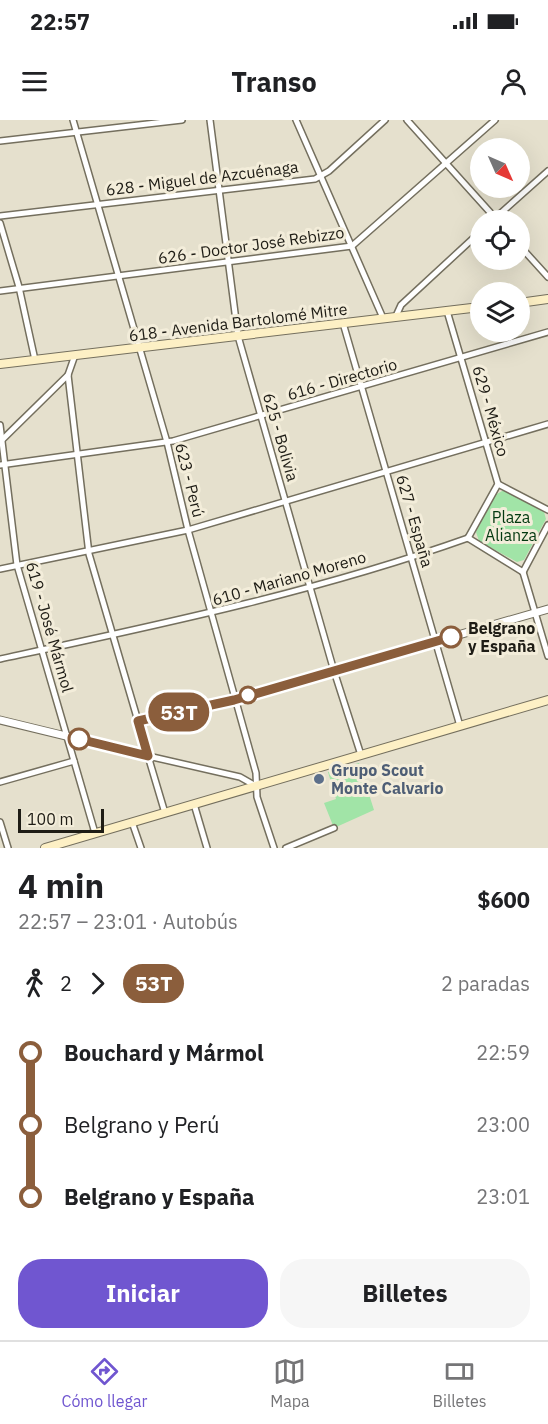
<!DOCTYPE html>
<html lang="es">
<meta charset="utf-8">
<style>
:root{--surface:#fff;--page:#f6f6f6;--text:#202124;--muted:#757577;--line:#e0e0e0;--accent:#7056d0}
body{margin:0;font-family:"IBM Plex Sans",sans-serif;background:var(--page);color:var(--text);height:100vh;display:flex;flex-direction:column;font-size:22px;white-space:nowrap}
*{box-sizing:border-box;margin:0}
p{font-size:20px;color:var(--muted)}
.icon{flex:none;width:33px;height:33px;fill:none;stroke:currentColor;stroke-width:2;stroke-linecap:round;stroke-linejoin:round}
.map{position:relative;height:728px;overflow:hidden}
.drawer{display:flex;flex-direction:column;background:var(--surface);flex:1}
.drawer>*{flex:none}
.badge{padding:0 12px;border-radius:20px;font-size:21px;line-height:39px}
.needle{width:39px;rotate:135deg}
.buttons{position:absolute;left:470px;top:18px;display:grid;gap:12px}
.buttons a{display:grid;place-items:center;width:60px;height:60px;border-radius:50%;background:var(--surface);box-shadow:0 6px 24px #0002;font-size:30px}
.scale{position:absolute;left:18px;bottom:15px;width:86px;box-sizing:border-box;padding-left:6px;border:3px solid #1e1c15;border-top:0;font-size:16px;line-height:21px;white-space:nowrap;color:#1e1c15;-webkit-text-stroke:4px #f3edda;paint-order:stroke}
.map>.badge{position:absolute;translate:-50% -50%;box-shadow:0 0 0 3px #fff}
.legs{display:flex;align-items:center;gap:9px;height:66px;padding:0 18px;font-size:20px}
.legs p{margin-inline-start:auto}
.head{display:flex;align-items:center;justify-content:space-between;height:102px;padding:0 18px}
h1{font-size:33px;font-weight:800;line-height:45px}
.action{display:flex;gap:12px;margin-top:auto;padding:12px 18px}
.action a{flex:1;height:69px;border-radius:24px;background:var(--accent);color:#fff;font-size:24px;font-weight:800;line-height:69px;text-align:center}
.action a+a{background:var(--page);color:var(--text)}
ul{padding:0 18px;list-style:none}
li{display:flex;align-items:center;gap:21px;height:72px;font-size:22px}
li i{display:grid;place-items:center;width:9px;height:100%;margin:0 8px;background:currentColor}
li i::after{content:'';width:15px;height:15px;margin:-8px;border:4px solid;border-radius:50%;background:var(--surface)}
li p{margin-inline-start:auto}
li:first-child i{background:linear-gradient(#0000 50%,currentColor 0)}
li:last-child i{background:linear-gradient(currentColor 50%,#0000 0)}
.status{display:flex;justify-content:space-between;align-items:center;height:42px;padding:0 30px;background:var(--surface);direction:ltr}
.status svg{height:16px;fill:currentColor}
header{display:flex;justify-content:space-between;align-items:center;height:78px;padding:0 18px;background:var(--surface);font-size:27px;font-weight:800}
.tabs{display:flex;justify-content:space-around;align-items:center;height:84px;border-top:2px solid var(--line);background:var(--surface);font-size:16px;color:var(--muted)}
.tabs a{display:grid;justify-items:center;gap:3px}
.tabs .on{color:var(--accent)}
.map>svg:first-child{display:block}
</style>
<div class="status"><b>22:57</b><svg viewBox="0 0 49 12"><path d="M0 12V9h3v3zM5 12V6h3v6zM10 12V3h3v9zM15 12V0h3v12zM26 1h20v11H26zM47 4h2v5h-2z"/></svg></div>
<header><svg class="icon" aria-label="menu" viewBox="0 0 24 24"><path d="M4 6h16M4 12h16M4 18h16"/></svg>Transo<svg class="icon" aria-label="person" viewBox="0 0 24 24"><circle cx="12" cy="8" r="4"/><path d="M4 21q1-7 8-7t8 7"/></svg></header>
<div class="map">
<svg width="548" height="728" viewBox="0 0 548 728">
<rect width="100%" height="100%" fill="#e5e0cd"/>
<g fill="#a1e4a7">
<path d="M504,370l40,22 2,7 -22,41 -7,2 -38,-21 -3,-9 19,-37z"/>
<path d="M359,643l15,47 -40,18 -10,-25 12,-4 -8,-27z"/>
</g>
<g fill="none" stroke-linecap="round" stroke-linejoin="round">
<g stroke="#746f5e" stroke-width="8">
<g id="minor">
<path d="M73,0l94,322 21,88 68,243 1,24 17,51"/>
<path d="M210,0l28,216 96,335 27,84"/>
<path d="M296,0l87,198"/>
<path d="M407,0l90,100"/>
<path d="M0,21l182,-21"/>
<path d="M0,96l315,-37 14,-8 56,-51"/>
<path d="M493,100l55,-49"/>
<path d="M0,103l19,64 16,73"/>
<path d="M519,125l29,32"/>
<path d="M0,171l352,-45 143,-126"/>
<path d="M447,191l51,173 -30,54"/>
<path d="M396,196l5,-11 79,-73"/>
<path d="M343,203l117,403"/>
<path d="M75,235l-7,20 21,179 49,167"/>
<path d="M0,305l17,140 78,268"/>
<path d="M1,321l67,-66"/>
<path d="M0,345l173,-24 375,-109"/>
<path d="M498,364l50,26"/>
<path d="M468,418l55,34"/>
<path d="M0,449l188,-39 360,-106"/>
<path d="M523,452l25,84"/>
<path d="M523,452l25,-47"/>
<path d="M0,539c158,-34 316,-67 468,-121"/>
<path d="M0,662l74,-21"/>
<path d="M194,684l13,44"/>
<path d="M165,693l-17,-57 92,21 16,9"/>
<path d="M0,702l8,26"/>
<path d="M132,702l9,26"/>
<path d="M286,728l48,-20"/>
</g>
</g>
<g stroke="#746f5e" stroke-width="9">
<g id="tertiary">
<path d="M0,600l148,36"/>
<path d="M148,636l-10,-35 96,-21 314,-91"/>
</g>
</g>
<g stroke="#746f5e" stroke-width="10">
<g id="secondary">
<path d="M519,183l29,-4"/>
<path d="M0,244l480,-57"/>
<path d="M45,728l503,-148"/>
</g>
</g>
<use href="#minor" stroke="#fff" stroke-width="5"/>
<use href="#tertiary" stroke="#fff" stroke-width="7"/>
<use href="#secondary" stroke="#fdf0c5" stroke-width="8"/>
</g>
<g fill="none" stroke-linecap="round" stroke-linejoin="round">
<g stroke="#fff" stroke-width="14">
<path id="line-1" d="M79,619l69,17 -10,-35 96,-21 217,-63"/>
</g>
<use href="#line-1" stroke="#8b5e3c" stroke-width="9"/>
</g>
<g fill="#fff" stroke="#8b5e3c" stroke-width="3">
<circle cx="451" cy="517" r="10"/>
<circle cx="248" cy="575" r="8"/>
<circle cx="79" cy="619" r="10"/>
</g>
<circle fill="#5c6f8a" stroke="#f3edda" stroke-width="2" cx="319" cy="659" r="6"/>
<g text-anchor="middle" dominant-baseline="central" stroke-width="6" stroke-linejoin="round" paint-order="stroke">
<g font-size="16" fill="#1e1c15" stroke="#f3edda">
<text transform="translate(202 58) rotate(-7)">628 - Miguel de Azcuénaga</text>
<text transform="translate(251 125) rotate(-8)">626 - Doctor José Rebizzo</text>
<text transform="translate(238 202) rotate(-7)">618 - Avenida Bartolomé Mitre</text>
<text transform="translate(342 259) rotate(-16)">616 - Directorio</text>
<text transform="translate(491 291) rotate(74)">629 - México</text>
<text transform="translate(281 317) rotate(74)">625 - Bolivia</text>
<text transform="translate(190 360) rotate(76)">623 - Perú</text>
<text transform="translate(415 401) rotate(74)">627 - España</text>
<text transform="translate(289 458) rotate(-16)">610 - Mariano Moreno</text>
<text transform="translate(50 507) rotate(74)">619 - José Mármol</text>
</g>
<g font-size="16" fill="#033910" stroke="#f3edda">
<text x="511" y="397">Plaza<tspan x="511" dy="18">Alianza</tspan></text>
</g>
<g font-size="16" font-weight="bold" fill="#1e1c15" stroke="#f3edda" text-anchor="start">
<text x="468" y="508">Belgrano<tspan x="468" dy="18">y España</tspan></text>
</g>
<g font-size="16" font-weight="bold" fill="#4e5e75" stroke="#f3edda" text-anchor="start">
<text x="331" y="650">Grupo Scout<tspan x="331" dy="18">Monte Calvario</tspan></text>
</g>
</g>
</svg>
<div class="buttons">
<a><svg class="needle" viewBox="-14 -14 28 28"><path d="M0-13l5 13h-10z" fill="#e53935"/><path d="M0 13l5-13h-10z" fill="#757577"/></svg></a>
<a><svg class="icon" aria-label="locate" viewBox="0 0 24 24"><circle cx="12" cy="12" r="6"/><path d="M12 2v4M12 18v4M2 12h4M18 12h4"/></svg></a>
<a><svg class="icon" aria-label="layers" viewBox="0 0 24 24"><path d="M12 4l9 5-9 5-9-5zM3 14l9 5 9-5"/></svg></a>
</div>
<div class="scale">100 m</div>
<b class="badge" style="left:179px;top:592px;background:#8b5e3c;color:#fff">53T</b>
</div>
<section class="drawer">
<div class="head"><div><h1>4 min</h1><p>22:57 – 23:01 · Autobús</p></div><b>$600</b></div>
<div class="legs"><svg class="icon" aria-label="walk" viewBox="0 0 24 24"><circle cx="13" cy="4" r="2"/><path d="M13 8l-2 6 4 7M11 14l-3 7M7 12l3-4h3l4 4"/></svg>2<svg class="icon" aria-label="forward" viewBox="0 0 24 24"><path d="M9 5l7 7-7 7"/></svg><b class="badge" style="background:#8b5e3c;color:#fff">53T</b><p>2 paradas</p></div>
<ul>
<li><i style="color:#8b5e3c"></i><b>Bouchard y Mármol</b><p>22:59</p></li>
<li><i style="color:#8b5e3c"></i><span>Belgrano y Perú</span><p>23:00</p></li>
<li><i style="color:#8b5e3c"></i><b>Belgrano y España</b><p>23:01</p></li>
</ul>
<div class="action"><a>Iniciar</a><a>Billetes</a></div>
</section>
<nav class="tabs">
<a class="on"><svg class="icon" aria-label="directions" viewBox="0 0 24 24"><path d="M12 3l9 9-9 9-9-9zM9 14v-3h6M13 9l2 2-2 2"/></svg>Cómo llegar</a>
<a><svg class="icon" aria-label="map" viewBox="0 0 24 24"><path d="M3 6l6-2 6 2 6-2v14l-6 2-6-2-6 2zM9 4v14M15 6v14"/></svg>Mapa</a>
<a><svg class="icon" aria-label="tickets" viewBox="0 0 24 24"><path d="M3 7h18v10H3zM15 7v10"/></svg>Billetes</a>
</nav>
